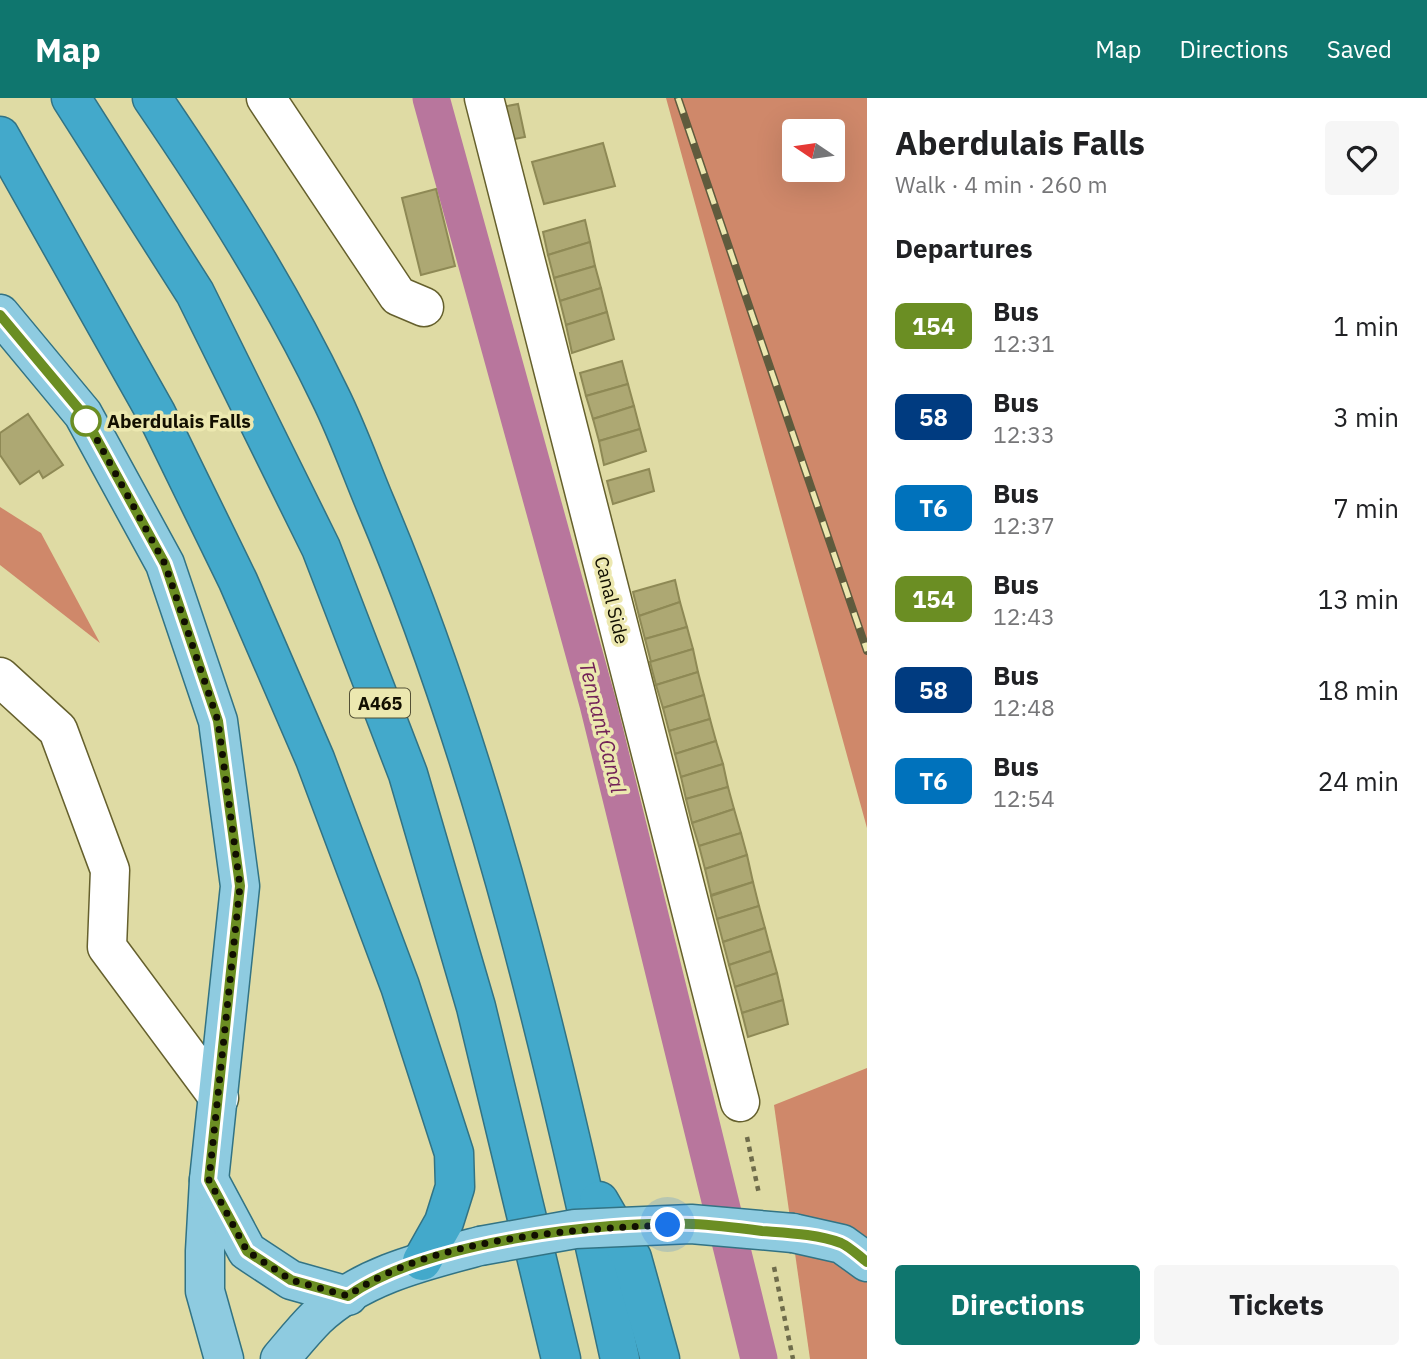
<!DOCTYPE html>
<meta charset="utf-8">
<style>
:root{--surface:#fff;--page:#f6f6f6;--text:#202124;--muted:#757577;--accent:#0f766e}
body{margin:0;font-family:"IBM Plex Sans",sans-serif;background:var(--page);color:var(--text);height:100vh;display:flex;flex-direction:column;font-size:26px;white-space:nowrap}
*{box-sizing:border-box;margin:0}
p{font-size:23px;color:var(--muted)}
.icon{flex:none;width:38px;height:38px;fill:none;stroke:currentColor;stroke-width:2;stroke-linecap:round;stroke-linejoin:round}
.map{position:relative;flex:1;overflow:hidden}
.drawer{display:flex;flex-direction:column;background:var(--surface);width:560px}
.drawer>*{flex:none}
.badge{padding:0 14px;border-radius:10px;font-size:24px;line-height:46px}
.needle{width:46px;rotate:283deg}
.fabs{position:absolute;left:782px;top:21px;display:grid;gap:14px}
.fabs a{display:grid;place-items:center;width:63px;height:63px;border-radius:7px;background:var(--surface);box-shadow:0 7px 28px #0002;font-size:35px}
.you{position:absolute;width:35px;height:35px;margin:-18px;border:5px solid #fff;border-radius:50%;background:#1a73e8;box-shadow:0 0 0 10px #1a73e833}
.map>.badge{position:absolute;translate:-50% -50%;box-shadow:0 0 0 4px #fff}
h2{padding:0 28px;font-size:26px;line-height:63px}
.round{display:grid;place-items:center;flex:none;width:74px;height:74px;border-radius:7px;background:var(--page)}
.summary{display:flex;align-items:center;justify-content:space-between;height:119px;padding:0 28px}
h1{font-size:33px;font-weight:800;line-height:52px}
.cta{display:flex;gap:14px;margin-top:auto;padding:14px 28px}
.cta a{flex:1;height:80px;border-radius:7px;background:var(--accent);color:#fff;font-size:28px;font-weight:800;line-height:80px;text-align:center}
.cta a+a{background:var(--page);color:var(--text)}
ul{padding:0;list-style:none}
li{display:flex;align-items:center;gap:21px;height:91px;padding:0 28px}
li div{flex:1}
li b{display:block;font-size:26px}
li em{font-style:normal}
li .badge{min-width:77px;font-weight:700;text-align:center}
header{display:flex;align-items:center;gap:42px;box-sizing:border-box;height:98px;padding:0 35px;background:var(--accent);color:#fff}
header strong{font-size:33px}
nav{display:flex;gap:38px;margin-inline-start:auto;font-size:24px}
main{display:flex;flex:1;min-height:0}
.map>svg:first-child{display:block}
</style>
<header>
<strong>Map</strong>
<nav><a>Map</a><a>Directions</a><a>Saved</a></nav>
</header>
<main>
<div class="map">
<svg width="867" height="1261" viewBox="0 0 867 1261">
<rect width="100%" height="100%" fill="#dfdba4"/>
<g fill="#cf886a" fill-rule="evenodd">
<path d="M666,0h201v730zM833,33v39h-39v-39z"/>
<path d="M0,409l41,26 59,110 -100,-78z"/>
<path d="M867,970v291h-57l-36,-254z"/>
</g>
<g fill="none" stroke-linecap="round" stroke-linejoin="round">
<path stroke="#b8769d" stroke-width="37" d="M431,0l167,606 161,655"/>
</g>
<g fill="#ada873" stroke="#8e8955" stroke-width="2">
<path d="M518,6l7,33 -16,3 -7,-33z"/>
<path d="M603,45l12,43 -71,18 -12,-42z"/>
<path d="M436,91l19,77 -34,9 -19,-77z"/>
<path d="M585,122l5,22 -42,13 -5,-23z"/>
<path d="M590,144l5,24 -41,12 -6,-23z"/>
<path d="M595,168l6,22 -41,13 -6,-23z"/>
<path d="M601,190l6,24 -41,13 -6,-24z"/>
<path d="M607,214l7,27 -42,14 -6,-28z"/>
<path d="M622,263l6,23 -42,12 -6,-23z"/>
<path d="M628,286l6,22 -41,13 -7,-23z"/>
<path d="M634,308l6,23 -41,12 -6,-22z"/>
<path d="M28,316l35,51 -20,13 -4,-7 -19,13 -20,-29v-22z"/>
<path d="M640,331l6,22 -42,14 -5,-24z"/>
<path d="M649,371l5,22 -41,13 -6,-23z"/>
<path d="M675,482l5,22 -41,14 -6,-24z"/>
<path d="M680,504l7,25 -42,12 -6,-23z"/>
<path d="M687,529l6,22 -42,13 -6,-23z"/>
<path d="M693,551l5,23 -42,13 -6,-23z"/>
<path d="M698,574l6,23 -41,13 -7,-23z"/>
<path d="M704,597l6,24 -41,12 -6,-23z"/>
<path d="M710,621l6,22 -41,13 -6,-23z"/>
<path d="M716,643l7,23 -42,13 -6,-23z"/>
<path d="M723,666l5,23 -42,12 -5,-22z"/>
<path d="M728,689l6,22 -42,14 -6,-24z"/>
<path d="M734,711l7,24 -42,13 -7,-23z"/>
<path d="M741,735l6,22 -42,14 -6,-23z"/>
<path d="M747,757l6,27 -42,13 -6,-26z"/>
<path d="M753,784l6,24 -42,13 -6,-23z"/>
<path d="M759,808l6,22 -42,14 -6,-23z"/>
<path d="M765,830l6,23 -42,14 -6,-23z"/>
<path d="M771,853l6,22 -42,14 -6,-22z"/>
<path d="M777,875l6,27 -41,13 -7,-26z"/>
<path d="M783,902l5,24 -40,13 -6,-24z"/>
</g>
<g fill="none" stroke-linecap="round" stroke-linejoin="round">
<g stroke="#65602d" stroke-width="41">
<g id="minor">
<path d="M266,0l132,198 26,11"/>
<path d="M484,0l256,1004"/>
<path d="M0,579l58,53 52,140 -3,77 112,151"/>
</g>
</g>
<g stroke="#327384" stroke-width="41">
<g id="major">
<path d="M0,216l83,100 82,150 53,157 22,165 -31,294 -4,71v40l19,68"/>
<path d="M209,1082l38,71 44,29 57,16"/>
<path d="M793,1135l49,11 25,18"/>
<path d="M280,1261c12,-14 23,-28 36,-41 44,-42 107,-57 164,-72"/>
</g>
</g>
<g stroke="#327384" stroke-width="41">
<g id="highway">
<path d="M71,0l124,195 126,255 87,226 68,233 85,352"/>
<path d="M152,0c65,95 128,194 178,298 17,34 30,71 45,107 116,274 181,566 245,856"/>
<path d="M0,38l156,277 82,168 77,178 85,227 54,167 1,34 -11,35 -22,39"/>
<path d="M599,1103l33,57 28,101"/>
</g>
</g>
<g stroke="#6f6c4b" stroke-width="4.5" stroke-dasharray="5 5" stroke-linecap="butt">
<path d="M747,1039l12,57"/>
<path d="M774,1169l19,92"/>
</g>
<use href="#minor" stroke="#fff" stroke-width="38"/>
<use href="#major" stroke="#8ecbe0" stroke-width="38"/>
<use href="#highway" stroke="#43a9cb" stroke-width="38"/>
<g stroke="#5f5b3d" stroke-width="8">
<path id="rail" d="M678,0l189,553"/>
</g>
<use href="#rail" stroke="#ece8b0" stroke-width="5" stroke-dasharray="16" stroke-linecap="butt"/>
<g stroke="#327384" stroke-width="41" stroke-linecap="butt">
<path id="major-bridge" d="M480,1148l95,-17 116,-5 102,9"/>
</g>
<use href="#major-bridge" stroke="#8ecbe0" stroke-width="38"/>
</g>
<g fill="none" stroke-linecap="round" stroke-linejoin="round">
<g stroke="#fff" stroke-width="16">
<path id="line" d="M0,217l83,99 82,150 53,157 22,165 -31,294 38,71 44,29 57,16c74,-53 254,-76 345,-72 23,1 46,4 69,7 26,2 55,3 79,12 9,4 18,13 26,19"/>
</g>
<use href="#line" stroke="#6b8e23" stroke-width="10"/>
<path stroke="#120f00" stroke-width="7" stroke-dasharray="0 12.6" d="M86,323l-3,-7 82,150 53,157 22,165 -31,294 38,71 44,29 57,16c80,-58 224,-67 320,-71"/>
</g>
<circle fill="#fff" stroke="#6b8e23" stroke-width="3.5" cx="86" cy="323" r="14"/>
<g text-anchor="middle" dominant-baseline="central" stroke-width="7" stroke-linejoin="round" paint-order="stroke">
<rect fill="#ece8b0" stroke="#535035" stroke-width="2" x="350" y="590.5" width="60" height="29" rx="5"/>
<g font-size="18" font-weight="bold" fill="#120f00">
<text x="380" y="605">A465</text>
</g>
<g font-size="19" font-weight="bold" fill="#120f00" stroke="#ece8b0" text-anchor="start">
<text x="107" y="323">Aberdulais Falls</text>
</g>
<g font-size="19" fill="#120f00" stroke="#ece8b0">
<text transform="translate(612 502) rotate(76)">Canal Side</text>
</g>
<g font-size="21" font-style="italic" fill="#722257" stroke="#ece8b0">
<text transform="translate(603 629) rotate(76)">Tennant Canal</text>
</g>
</g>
</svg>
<div class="fabs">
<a><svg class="needle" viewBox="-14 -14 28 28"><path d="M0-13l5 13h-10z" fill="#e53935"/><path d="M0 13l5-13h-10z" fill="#757577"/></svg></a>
</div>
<div class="you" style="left:668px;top:1127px"></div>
</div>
<section class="drawer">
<div class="summary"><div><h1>Aberdulais Falls</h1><p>Walk · 4 min · 260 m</p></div><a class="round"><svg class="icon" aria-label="heart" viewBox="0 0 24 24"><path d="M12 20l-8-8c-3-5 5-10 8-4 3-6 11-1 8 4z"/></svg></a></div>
<h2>Departures</h2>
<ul>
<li><span class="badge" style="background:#6b8e23;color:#fff">154</span><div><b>Bus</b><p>12:31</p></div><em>1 min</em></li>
<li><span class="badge" style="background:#003b80;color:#fff">58</span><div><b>Bus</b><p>12:33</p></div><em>3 min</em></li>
<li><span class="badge" style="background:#0072bc;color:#fff">T6</span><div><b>Bus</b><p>12:37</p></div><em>7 min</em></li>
<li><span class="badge" style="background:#6b8e23;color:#fff">154</span><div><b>Bus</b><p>12:43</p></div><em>13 min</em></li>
<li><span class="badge" style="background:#003b80;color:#fff">58</span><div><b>Bus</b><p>12:48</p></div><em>18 min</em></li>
<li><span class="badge" style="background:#0072bc;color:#fff">T6</span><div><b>Bus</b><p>12:54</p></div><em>24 min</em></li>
</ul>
<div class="cta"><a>Directions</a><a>Tickets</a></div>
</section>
</main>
